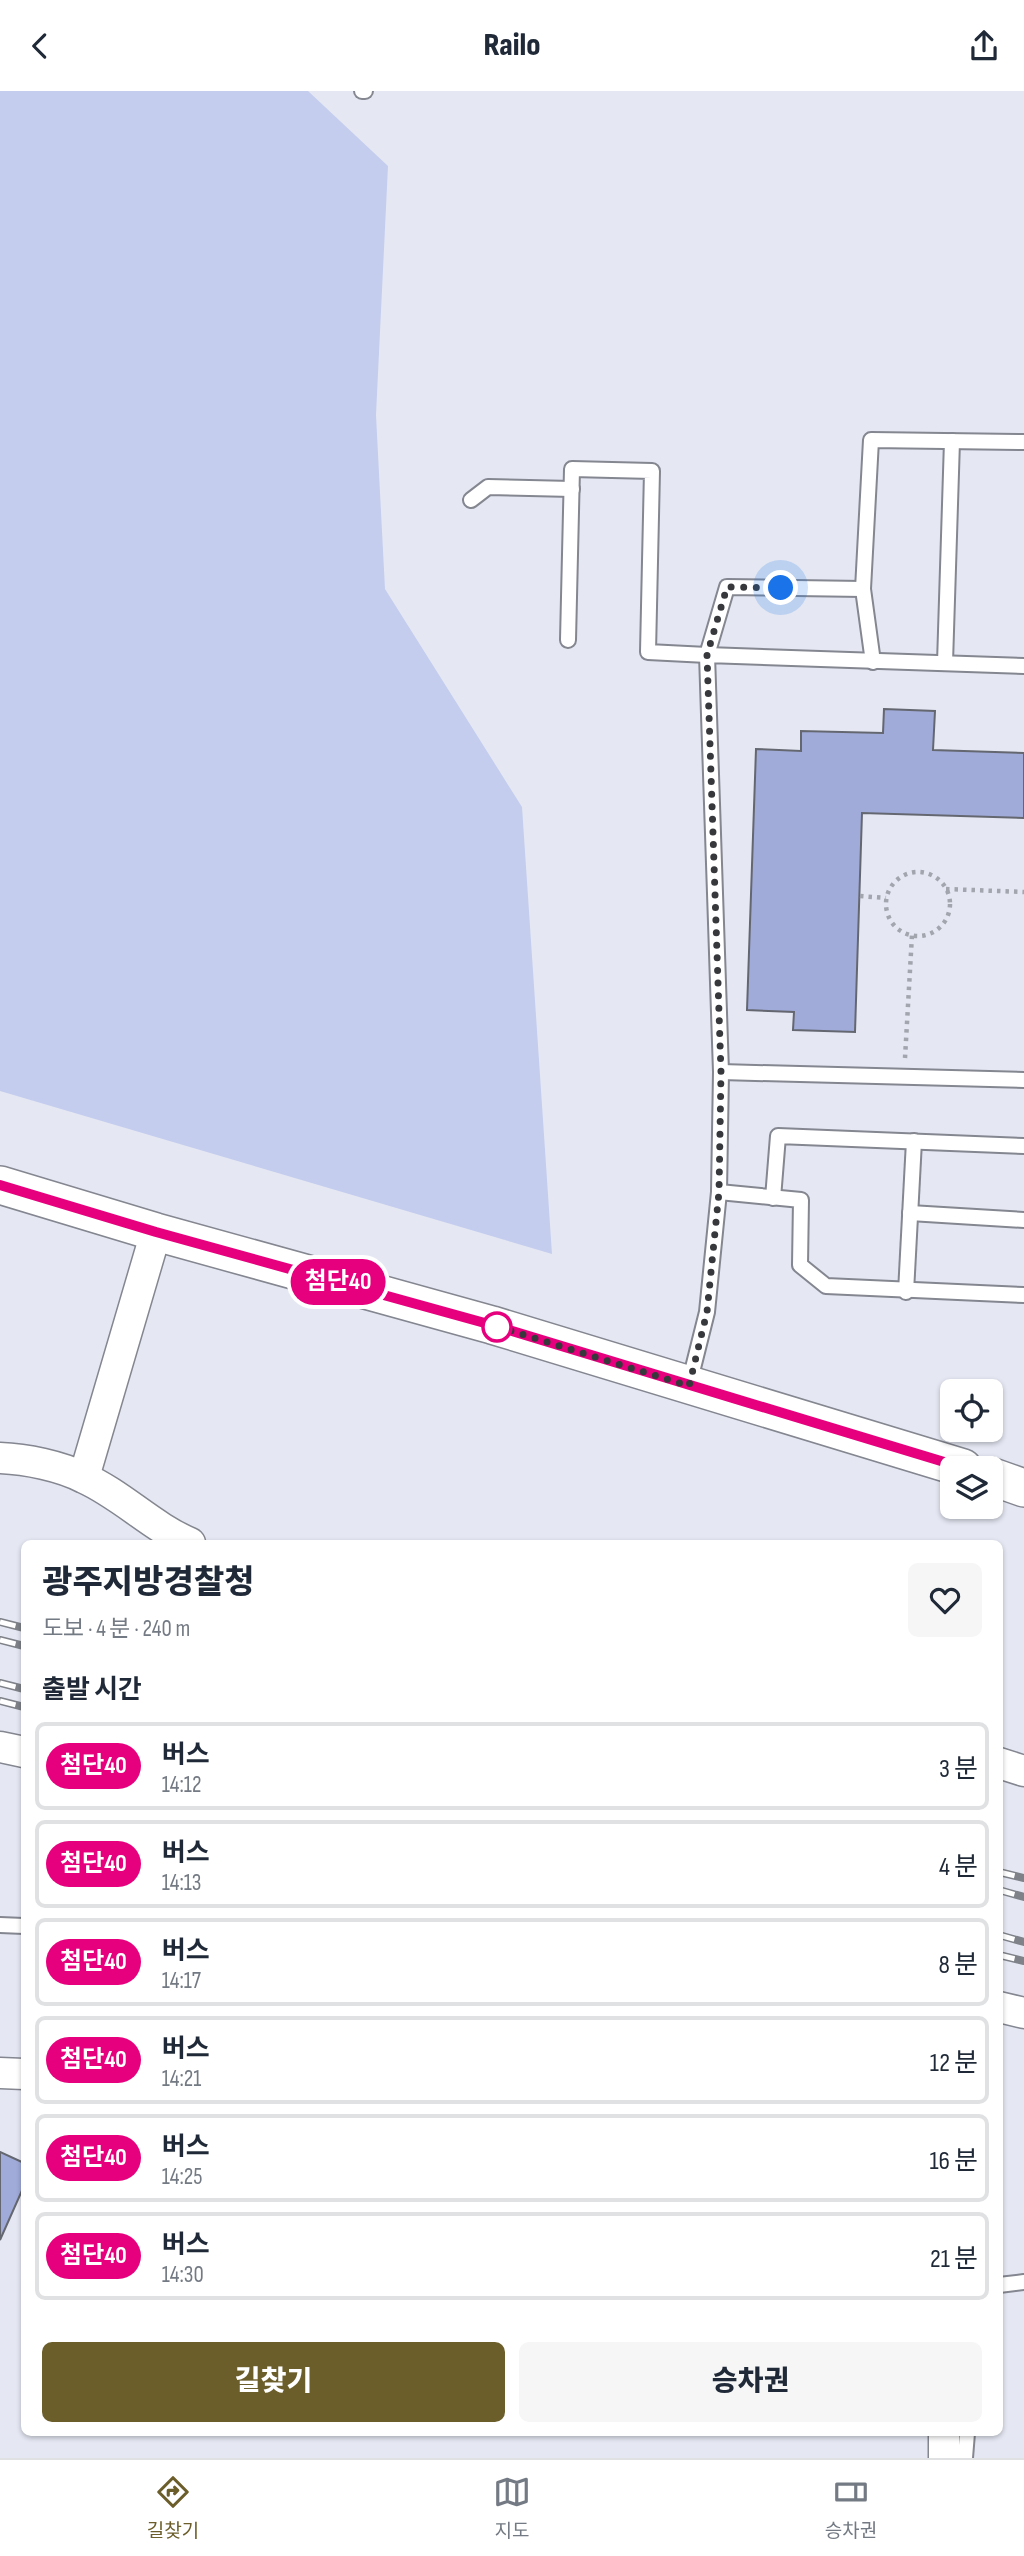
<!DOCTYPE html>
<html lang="ko">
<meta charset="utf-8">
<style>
:root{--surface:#fff;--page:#f6f6f7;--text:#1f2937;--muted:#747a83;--line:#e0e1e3;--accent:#6c5e2b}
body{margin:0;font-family:"Sofia Sans Condensed","Noto Sans KR",sans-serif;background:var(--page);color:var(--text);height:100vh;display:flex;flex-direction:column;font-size:26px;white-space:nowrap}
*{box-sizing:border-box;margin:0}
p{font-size:23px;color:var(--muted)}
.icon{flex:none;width:38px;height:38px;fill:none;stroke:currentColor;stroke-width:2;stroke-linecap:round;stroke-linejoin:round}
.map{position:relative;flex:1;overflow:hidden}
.drawer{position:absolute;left:21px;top:1449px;width:982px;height:896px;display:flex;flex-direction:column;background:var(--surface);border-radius:10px;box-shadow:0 2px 5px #0004}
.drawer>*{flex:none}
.badge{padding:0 14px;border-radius:23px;font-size:24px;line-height:46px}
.tools{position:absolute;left:940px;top:1288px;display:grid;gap:14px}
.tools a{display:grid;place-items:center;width:63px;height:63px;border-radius:10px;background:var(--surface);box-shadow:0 2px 5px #0004;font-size:35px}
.you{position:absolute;width:35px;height:35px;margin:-18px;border:5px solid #fff;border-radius:50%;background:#1a73e8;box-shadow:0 0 0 10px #1a73e833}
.map>.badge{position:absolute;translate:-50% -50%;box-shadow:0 0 0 4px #fff}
h2{padding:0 21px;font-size:26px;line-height:63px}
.round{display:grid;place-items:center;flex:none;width:74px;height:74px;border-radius:10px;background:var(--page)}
.summary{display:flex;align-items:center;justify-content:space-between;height:119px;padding:0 21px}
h1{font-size:33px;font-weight:800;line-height:52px}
.cta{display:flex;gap:14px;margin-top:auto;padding:14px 21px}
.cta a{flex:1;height:80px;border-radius:10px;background:var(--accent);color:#fff;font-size:28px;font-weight:800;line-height:80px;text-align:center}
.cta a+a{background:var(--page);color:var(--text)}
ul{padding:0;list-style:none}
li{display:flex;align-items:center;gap:21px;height:88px;margin:0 14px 10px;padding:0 7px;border:4px solid var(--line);border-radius:10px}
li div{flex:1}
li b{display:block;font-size:26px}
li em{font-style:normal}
li .badge{min-width:77px;font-weight:700;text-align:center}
header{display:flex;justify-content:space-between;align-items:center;height:91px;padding:0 21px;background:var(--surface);font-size:32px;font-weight:800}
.tab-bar{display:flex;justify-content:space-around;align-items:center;height:98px;border-top:2px solid var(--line);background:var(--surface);font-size:19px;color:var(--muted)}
.tab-bar a{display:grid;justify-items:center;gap:4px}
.tab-bar .current{color:var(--accent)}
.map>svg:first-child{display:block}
</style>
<header><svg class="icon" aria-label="back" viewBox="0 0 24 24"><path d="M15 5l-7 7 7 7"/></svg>Railo<svg class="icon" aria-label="share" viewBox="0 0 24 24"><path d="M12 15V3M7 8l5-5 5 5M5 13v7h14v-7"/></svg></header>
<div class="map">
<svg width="1024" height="2367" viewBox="0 0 1024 2367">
<rect width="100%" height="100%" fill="#e5e8f3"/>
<path fill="#c4cdee" d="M0,0h308l80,75 -12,249 9,174 137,218 30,447 -552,-163z"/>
<g fill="#a0abd9" stroke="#646770" stroke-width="2">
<path d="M884,618l51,2 -2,39 91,3v65l-162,-5 -7,219 -62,-2 1,-18 -47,-2 9,-261 45,2v-20l82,2z"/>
<path d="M0,2061l24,11v23l-24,54z"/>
</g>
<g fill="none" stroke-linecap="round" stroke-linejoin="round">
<g stroke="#848690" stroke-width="18">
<g id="service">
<path d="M362,0h3"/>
<path d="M471,409l17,-13 84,2"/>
<path d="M568,549l4,-171 80,2 -4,181 59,3 20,-68 136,2"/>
<path d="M873,571l-10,-73 8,-149 153,2"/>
<path d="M945,572l7,-222"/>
<path d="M721,981l303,8"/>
<path d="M719,1101l82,8 -1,65 26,21 198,9"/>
<path d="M773,1107l5,-62 246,10"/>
<path d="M910,1122l114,7"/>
<path d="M906,1201l8,-151"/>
<path d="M689,1293l18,-72 12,-120 2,-120 -14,-417 317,11"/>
<path d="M0,1834l24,1"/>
<path d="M999,2194l25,-3"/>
<path d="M965,2367l2,-25"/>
</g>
</g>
<g stroke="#848690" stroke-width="33">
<g id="minor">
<path d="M0,1367c26,1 61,8 84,20 38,17 68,49 106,65"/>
<path d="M84,1386l72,-245"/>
<path d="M0,1656l24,5"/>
<path d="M999,1672l25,8"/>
<path d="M999,1916l25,6"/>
<path d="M0,1982l24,1"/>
<path d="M944,2367v-25"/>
</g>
</g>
<g stroke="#848690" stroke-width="40">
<g id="tertiary">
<path d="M0,1094l156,47 336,93 471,143"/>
<path d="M990,1385l34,12"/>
</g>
</g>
<g stroke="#a2a5ad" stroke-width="4.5" stroke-dasharray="3.5 5" stroke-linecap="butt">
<circle cx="918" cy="813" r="32"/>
<path d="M946,798l78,3"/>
<path d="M860,805l26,2"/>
<path d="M905,967l7,-123"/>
</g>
<use href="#service" stroke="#fff" stroke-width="14"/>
<use href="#minor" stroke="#fff" stroke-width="30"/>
<use href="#tertiary" stroke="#fff" stroke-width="37"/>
<g stroke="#7f8289" stroke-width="8">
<g id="rail">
<path d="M0,1531l24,6"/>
<path d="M0,1549l24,6"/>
<path d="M0,1592l24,6"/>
<path d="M0,1610l24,6"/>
<path d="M999,1781l25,6"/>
<path d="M999,1799l25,7"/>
<path d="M999,1844l25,7"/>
<path d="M999,1864l25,6"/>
</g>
</g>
<use href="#rail" stroke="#fff" stroke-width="5" stroke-dasharray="16" stroke-linecap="butt"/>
</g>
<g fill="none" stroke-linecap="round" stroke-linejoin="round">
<g stroke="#fff" stroke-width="16">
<path id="line" d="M0,1094l156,47 336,93 472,143"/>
</g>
<use href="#line" stroke="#e6007e" stroke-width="10"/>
<path stroke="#36383c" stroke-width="7" stroke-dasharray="0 12.6" d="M497,1236l-5,-2 197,61 18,-74 12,-120 2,-120 -14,-417 20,-68 54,1"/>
</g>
<circle fill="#fff" stroke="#e6007e" stroke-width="3.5" cx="497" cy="1236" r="14"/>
</svg>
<div class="tools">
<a><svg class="icon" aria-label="locate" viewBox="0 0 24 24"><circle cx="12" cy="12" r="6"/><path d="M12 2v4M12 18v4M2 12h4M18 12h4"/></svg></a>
<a><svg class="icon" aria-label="layers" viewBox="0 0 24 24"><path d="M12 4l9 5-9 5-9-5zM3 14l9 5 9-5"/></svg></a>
</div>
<div class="you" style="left:781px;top:497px"></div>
<b class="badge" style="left:338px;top:1191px;background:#e6007e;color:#fff">첨단40</b>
<section class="drawer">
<div class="summary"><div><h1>광주지방경찰청</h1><p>도보 · 4 분 · 240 m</p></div><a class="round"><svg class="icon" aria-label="heart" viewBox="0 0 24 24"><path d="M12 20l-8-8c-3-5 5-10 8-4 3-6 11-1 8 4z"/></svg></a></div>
<h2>출발 시간</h2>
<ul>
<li><span class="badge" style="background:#e6007e;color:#fff">첨단40</span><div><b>버스</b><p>14:12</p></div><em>3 분</em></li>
<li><span class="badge" style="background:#e6007e;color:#fff">첨단40</span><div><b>버스</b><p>14:13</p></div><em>4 분</em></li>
<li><span class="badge" style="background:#e6007e;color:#fff">첨단40</span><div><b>버스</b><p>14:17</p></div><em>8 분</em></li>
<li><span class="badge" style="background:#e6007e;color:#fff">첨단40</span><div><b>버스</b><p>14:21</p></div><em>12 분</em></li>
<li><span class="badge" style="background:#e6007e;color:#fff">첨단40</span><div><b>버스</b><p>14:25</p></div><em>16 분</em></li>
<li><span class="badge" style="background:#e6007e;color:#fff">첨단40</span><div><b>버스</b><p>14:30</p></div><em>21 분</em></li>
</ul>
<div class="cta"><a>길찾기</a><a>승차권</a></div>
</section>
</div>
<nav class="tab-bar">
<a class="current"><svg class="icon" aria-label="directions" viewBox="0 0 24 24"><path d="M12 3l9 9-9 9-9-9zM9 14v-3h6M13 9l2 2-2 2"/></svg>길찾기</a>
<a><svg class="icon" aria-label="map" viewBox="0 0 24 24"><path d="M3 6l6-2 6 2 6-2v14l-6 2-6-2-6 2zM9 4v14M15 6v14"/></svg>지도</a>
<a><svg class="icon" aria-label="tickets" viewBox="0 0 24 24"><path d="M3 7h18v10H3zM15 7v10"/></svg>승차권</a>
</nav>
